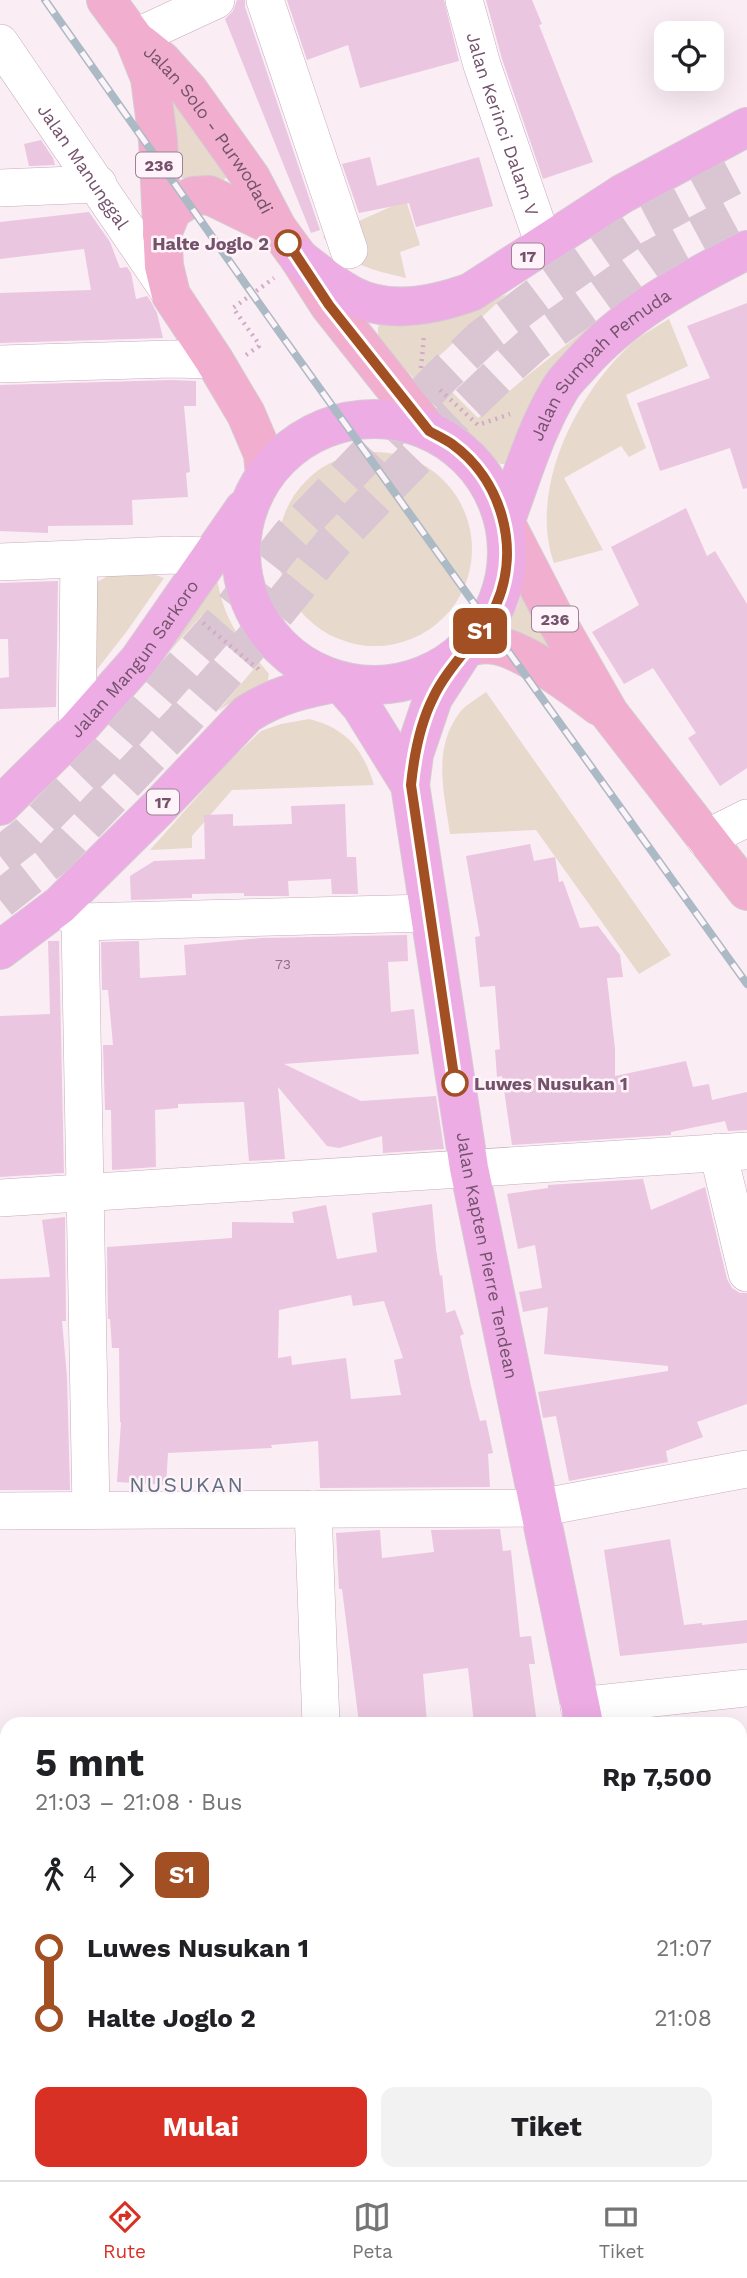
<!DOCTYPE html>
<html lang="id">
<meta charset="utf-8">
<style>
:root{--surface:#fff;--page:#f2f2f2;--text:#202124;--muted:#757577;--line:#e0e0e0;--accent:#d93025}
body{margin:0;font-family:"Work Sans",sans-serif;background:var(--page);color:var(--text);height:100vh;display:flex;flex-direction:column;font-size:26px;white-space:nowrap}
*{box-sizing:border-box;margin:0}
p{font-size:23px;color:var(--muted)}
.icon{flex:none;width:38px;height:38px;fill:none;stroke:currentColor;stroke-width:2;stroke-linecap:round;stroke-linejoin:round}
.map{position:relative;flex:1;overflow:hidden}
.panel{position:absolute;left:0px;top:1717px;width:747px;height:464px;display:flex;flex-direction:column;background:var(--surface);border-radius:21px 21px 0 0;box-shadow:0 7px 28px #0002}
.panel>*{flex:none}
.badge{padding:0 14px;border-radius:10px;font-size:24px;line-height:46px}
.controls{position:absolute;left:654px;top:21px;display:grid;gap:14px}
.controls a{display:grid;place-items:center;width:70px;height:70px;border-radius:14px;background:var(--surface);box-shadow:0 7px 28px #0002;font-size:35px}
.map>.badge{position:absolute;translate:-50% -50%;box-shadow:0 0 0 4px #fff}
.legs{display:flex;align-items:center;gap:10px;height:77px;padding:0 35px;font-size:23px}
.legs p{margin-inline-start:auto}
.headline{display:flex;align-items:center;justify-content:space-between;height:119px;padding:0 35px}
h1{font-size:38px;font-weight:700;line-height:52px}
.cta{display:flex;gap:14px;margin-top:auto;padding:14px 35px}
.cta a{flex:1;height:80px;border-radius:14px;background:var(--accent);color:#fff;font-size:28px;font-weight:700;line-height:80px;text-align:center}
.cta a+a{background:var(--page);color:var(--text)}
ul{padding:0 35px;list-style:none}
li{display:flex;align-items:center;gap:24px;height:70px;font-size:26px}
li i{display:grid;place-items:center;width:10px;height:100%;margin:0 9px;background:currentColor}
li i::after{content:'';width:18px;height:18px;margin:-9px;border:5px solid;border-radius:50%;background:var(--surface)}
li p{margin-inline-start:auto}
li:first-child i{background:linear-gradient(#0000 50%,currentColor 0)}
li:last-child i{background:linear-gradient(currentColor 50%,#0000 0)}
.tab-bar{display:flex;justify-content:space-around;align-items:center;height:98px;border-top:2px solid var(--line);background:var(--surface);font-size:19px;color:var(--muted)}
.tab-bar a{display:grid;justify-items:center;gap:4px}
.tab-bar .current{color:var(--accent)}
.map>svg:first-child{display:block}
</style>
<div class="map">
<svg width="747" height="2180" viewBox="0 0 747 2180">
<rect width="100%" height="100%" fill="#fbedf4"/>
<g fill="#e7d9cc">
<path d="M173,98l57,75 -7,8 -39,-2 -5,-3 -8,-71z"/>
<path d="M406,200l14,45 -20,7 6,26c-37,-9 -57,-13 -83,-41z"/>
<path d="M507,294l-80,73 51,51 49,-42 74,-59 -40,45 -54,102h-6l-10,-6c-28,-28 -56,-57 -83,-86 -9,-11 -21,-21 -28,-33 -4,-7 -2,-14 2,-20l97,-13z"/>
<path d="M669,319l19,47 -62,29 20,53 -17,9 -8,-11 -57,32 39,72 -49,13c-26,-74 22,-167 75,-217 12,-11 27,-19 40,-27z"/>
<circle cx="375" cy="549" r="97"/>
<path d="M150,573l14,5 -37,53 -39,50 5,-97 19,-10z"/>
<path d="M217,579c8,45 24,61 52,95l-2,11 -28,12 -21,14 39,-46 -55,-50 -40,45z"/>
<path d="M522,590l39,65 -57,-22 14,-28z"/>
<path d="M486,692l185,263 -32,19 -103,-144 -86,4c-6,-42 -18,-85 10,-122 7,-8 18,-14 26,-20z"/>
<path d="M309,719c37,9 54,30 65,66l-142,5 -40,46v12l-42,2 78,-88 33,-31 20,-7z"/>
</g>
<g fill="#ebc6e0" fill-rule="evenodd">
<path d="M237,0h8v7l75,223 -9,3 -86,-214 8,-8z"/>
<path d="M287,0h157l15,61 -99,27 -12,-43 -41,15z"/>
<path d="M486,0h46l10,24 -3,1 54,137 -50,17 -41,-120z"/>
<path d="M41,140l12,18 2,7 -26,1 -5,-22z"/>
<path d="M370,157l7,29 102,-29 14,49 -77,21 -7,-24 -50,10 -17,-49z"/>
<path d="M89,212l21,30 10,26 7,-1 4,6 5,26 11,-3 3,4 7,13 6,25 -163,5v-50l91,-3 -7,-41 -84,10v-37z"/>
<path d="M747,303v185l-4,1 -13,-41 -70,23 -23,-68 73,-25 -23,-52z"/>
<path d="M171,380l25,1v25h-12l6,66 -4,1 2,24 -56,3 1,25 -85,1v7l-48,-2v-146z"/>
<path d="M686,508l21,48 8,-5 32,53v164l-27,18 -32,-48 8,-5 -43,-65 -29,16 -32,-52 47,-27 -28,-58z"/>
<path d="M58,581l-2,126 -56,2v-31l9,-1 -1,-38h-8v-56z"/>
<path d="M345,804l2,53h9l2,37h-26l-1,-15 -43,2 1,15h-45v-3l-52,1v4l-61,2 -1,-24 24,-15 51,-2 -1,-44 29,-1v12l59,-2 -1,-18z"/>
<path d="M530,844l4,17 21,-4 4,25 4,-1 17,47 18,-2 22,29 3,22 -16,1 8,71v27l71,-15 7,26 16,-3 3,16 35,-8v38l-19,1 -3,-10 -54,11v3l-159,10 -10,-69 -5,1 -2,-27 5,-1 -5,-63 -15,1 -5,-50 5,-1 -14,-80z"/>
<path d="M407,935l1,26 -20,1 3,50 23,-3 5,45 -135,10 77,37 75,-5 8,53 -61,4 -1,-17 -43,12 -12,-2 -49,-59 7,72 -36,2 -5,-59 -66,2v4l-23,2 1,57 -44,3 -1,-60h-6l-2,-65h10l-5,-55h-6l-1,-48 38,-1 1,37 46,-3 -2,-30 77,-7z"/>
<path d="M48,941h11l5,232 -64,4v-161l50,-2z"/>
<path d="M643,1179l8,31 54,-23 22,92 5,9 8,5h7v111l-50,18 6,15 -37,14 2,11 -99,19 -13,-65 -13,2 -5,-26 130,-21v-5l-124,-12 4,-47 -25,5 -4,-20 23,-4 -7,-43 -17,4 -11,-55 41,-6v-3z"/>
<path d="M432,1204l4,45 4,27 2,-1 4,38 9,-3 9,24 -4,2 11,50 9,35 6,-1 7,33 -5,1 2,33 -170,1 -2,-47 -47,4 1,3 -104,5 -2,32 -49,-3 4,-60h-1l-1,-74h-7l-2,-29h-2l-1,-72 125,-9v-16l62,1 -2,-11 34,-7 11,54 40,-7 -5,-39zM351,1295l2,11 31,-5 19,57 -9,2 7,35 -50,4 -5,-41 -54,7 -1,-9 -13,2 1,-48z"/>
<path d="M65,1217l1,104h-4l5,56 3,113h-70v-211l50,-2 -8,-57z"/>
<path d="M500,1529l3,22 8,-1 9,87 11,-1 4,28h-6l8,60h-63l-6,-56 -45,6 4,50h-29l-1,-6 -38,5 -17,-134h-3l-3,-56 44,-3 2,28 52,-6 -3,-22z"/>
<path d="M670,1539l14,86 18,-2v2l45,-5v23l-127,13 -16,-106z"/>
</g>
<g fill="none" stroke-linecap="round" stroke-linejoin="round">
<g stroke="#d9c6d2" stroke-width="38" stroke-dasharray="38 19" stroke-linecap="butt">
<path d="M0,856l27,-21 72,-73 129,-147 62,-79 151,-159 41,-39 58,-44 95,-66 112,-59"/>
<path d="M0,900l54,-43 129,-136 69,-79 79,-97 124,-128 47,-45 31,-28 117,-84 97,-52"/>
</g>
<g stroke="#c5acbd" stroke-width="38">
<g id="minor">
<path d="M265,0l84,250"/>
<path id="s1" d="M464,0l18,65 62,180"/>
<path d="M134,38l82,-38"/>
<path id="s2" d="M0,43l171,251"/>
<path d="M0,188l98,-4"/>
<path d="M0,364l171,-5 43,1"/>
<path d="M0,562l175,-7 36,1"/>
<path d="M77,730l2,-170"/>
<path d="M705,839l42,-21"/>
<path d="M61,906l19,16 348,-9"/>
<path d="M80,922l11,588"/>
<path d="M718,1152l29,121"/>
<path d="M0,1198l747,-47"/>
<path d="M313,1509l8,215"/>
<path d="M0,1511l539,-3 208,-39"/>
<path d="M579,1706l168,-18"/>
<path d="M740,1914l7,-1"/>
<path d="M740,2124l7,-1"/>
<path d="M0,2144l4,36"/>
<path d="M265,2174v6"/>
<path d="M549,2174l1,6"/>
</g>
</g>
<g stroke="#d5cbd3" stroke-width="40">
<g id="major">
<path d="M106,0l28,38 16,40 8,62 6,126 7,29 43,65 32,54 17,40 2,21"/>
<path id="s3" d="M141,44l20,16 28,31 62,87 26,50 22,30 30,47 100,126"/>
<path d="M162,234l10,-24 21,-14 16,-1 68,33"/>
<path d="M505,522l48,93 56,98 138,178"/>
<path d="M466,647c8,-1 19,-4 28,-2 30,4 80,42 105,61"/>
</g>
</g>
<g stroke="#d5cbd3" stroke-width="40">
<g id="highway">
<path d="M299,258c18,14 35,28 54,38 37,19 82,9 118,-4l151,-98 125,-67"/>
<circle cx="374" cy="552" r="133"/>
<path id="s4" d="M505,522c17,-45 30,-92 55,-133 5,-9 14,-17 21,-25 44,-50 106,-84 166,-114"/>
<path id="s5" d="M466,647l-33,51 -19,56 -4,31 59,383 115,556"/>
<path d="M340,682l21,24 49,79"/>
<path id="s6" d="M0,806l77,-76 62,-70 105,-151"/>
<path d="M0,950l60,-45 98,-97 89,-94c29,-19 59,-26 93,-32"/>
<path d="M716,2174l3,6"/>
</g>
</g>
<g stroke="#d2aac7" stroke-width="4.5" stroke-dasharray="2 5" stroke-linecap="butt">
<path d="M246,355l13,-9v-2l-26,-36 41,-30"/>
<path d="M421,368l3,-33"/>
<path d="M440,390l38,35 32,-11"/>
<path d="M203,623l55,46 1,3"/>
</g>
<use href="#minor" stroke="#fff" stroke-width="37"/>
<use href="#major" stroke="#f1aece" stroke-width="38"/>
<use href="#highway" stroke="#edace3" stroke-width="38"/>
<g stroke="#abbac5" stroke-width="8">
<path id="rail" d="M45,0l235,333 467,651"/>
</g>
<use href="#rail" stroke="#fdf3f8" stroke-width="5" stroke-dasharray="16" stroke-linecap="butt"/>
</g>
<g fill="none" stroke-linecap="round" stroke-linejoin="round">
<g stroke="#fff" stroke-width="16">
<path id="line-1" d="M288,243l41,62 100,126c7,4 16,8 23,13 50,36 69,105 44,161 -16,34 -47,59 -63,93 -13,26 -19,57 -22,87l44,298"/>
</g>
<use href="#line-1" stroke="#a14f23" stroke-width="10"/>
</g>
<g fill="#fff" stroke="#a14f23" stroke-width="3.5">
<circle cx="288" cy="243" r="12"/>
<circle cx="455" cy="1083" r="12"/>
</g>
<g text-anchor="middle" dominant-baseline="central" stroke-width="5" stroke-linejoin="round" paint-order="stroke">
<g font-size="14" fill="#926f89">
<text x="283" y="964">73</text>
</g>
<g fill="#fdf3f8" stroke="#9d8296" stroke-width="2">
<rect x="136" y="152.5" width="46" height="25" rx="5"/>
<rect x="512" y="243.5" width="32" height="25" rx="5"/>
<rect x="532" y="606.5" width="46" height="25" rx="5"/>
<rect x="147" y="789.5" width="32" height="25" rx="5"/>
</g>
<g font-size="16" font-weight="bold" fill="#74526c">
<text x="159" y="165">236</text>
<text x="528" y="256">17</text>
<text x="555" y="619">236</text>
<text x="163" y="802">17</text>
</g>
<g font-size="18" fill="#74526c" stroke="#fdf3f8">
<text stroke="none"><textPath href="#s1" startOffset="130">Jalan Kerinci Dalam V</textPath></text>
<text stroke="none"><textPath href="#s3" startOffset="110">Jalan Solo - Purwodadi</textPath></text>
<text stroke="none"><textPath href="#s2" startOffset="149">Jalan Manunggal</textPath></text>
<text stroke="none"><textPath href="#s4" startOffset="189">Jalan Sumpah Pemuda</textPath></text>
<text stroke="none"><textPath href="#s6" startOffset="200">Jalan Mangun Sarkoro</textPath></text>
<text stroke="none"><textPath href="#s5" startOffset="628">Jalan Kapten Pierre Tendean</textPath></text>
</g>
<g font-size="18" font-weight="bold" fill="#74526c" stroke="#fdf3f8" text-anchor="end">
<text x="269" y="243">Halte Joglo 2</text>
<text x="474" y="1083" text-anchor="start">Luwes Nusukan 1</text>
</g>
<g font-size="21" letter-spacing="2" fill="#616f82" stroke="#fdf3f8">
<text x="187" y="1484">NUSUKAN</text>
</g>
</g>
</svg>
<div class="controls">
<a><svg class="icon" aria-label="locate" viewBox="0 0 24 24"><circle cx="12" cy="12" r="6"/><path d="M12 2v4M12 18v4M2 12h4M18 12h4"/></svg></a>
</div>
<b class="badge" style="left:480px;top:631px;background:#a14f23;color:#fff">S1</b>
<section class="panel">
<div class="headline"><div><h1>5 mnt</h1><p>21:03 – 21:08 · Bus</p></div><b>Rp 7,500</b></div>
<div class="legs"><svg class="icon" aria-label="walk" viewBox="0 0 24 24"><circle cx="13" cy="4" r="2"/><path d="M13 8l-2 6 4 7M11 14l-3 7M7 12l3-4h3l4 4"/></svg>4<svg class="icon" aria-label="forward" viewBox="0 0 24 24"><path d="M9 5l7 7-7 7"/></svg><b class="badge" style="background:#a14f23;color:#fff">S1</b></div>
<ul>
<li><i style="color:#a14f23"></i><b>Luwes Nusukan 1</b><p>21:07</p></li>
<li><i style="color:#a14f23"></i><b>Halte Joglo 2</b><p>21:08</p></li>
</ul>
<div class="cta"><a>Mulai</a><a>Tiket</a></div>
</section>
</div>
<nav class="tab-bar">
<a class="current"><svg class="icon" aria-label="directions" viewBox="0 0 24 24"><path d="M12 3l9 9-9 9-9-9zM9 14v-3h6M13 9l2 2-2 2"/></svg>Rute</a>
<a><svg class="icon" aria-label="map" viewBox="0 0 24 24"><path d="M3 6l6-2 6 2 6-2v14l-6 2-6-2-6 2zM9 4v14M15 6v14"/></svg>Peta</a>
<a><svg class="icon" aria-label="tickets" viewBox="0 0 24 24"><path d="M3 7h18v10H3zM15 7v10"/></svg>Tiket</a>
</nav>
